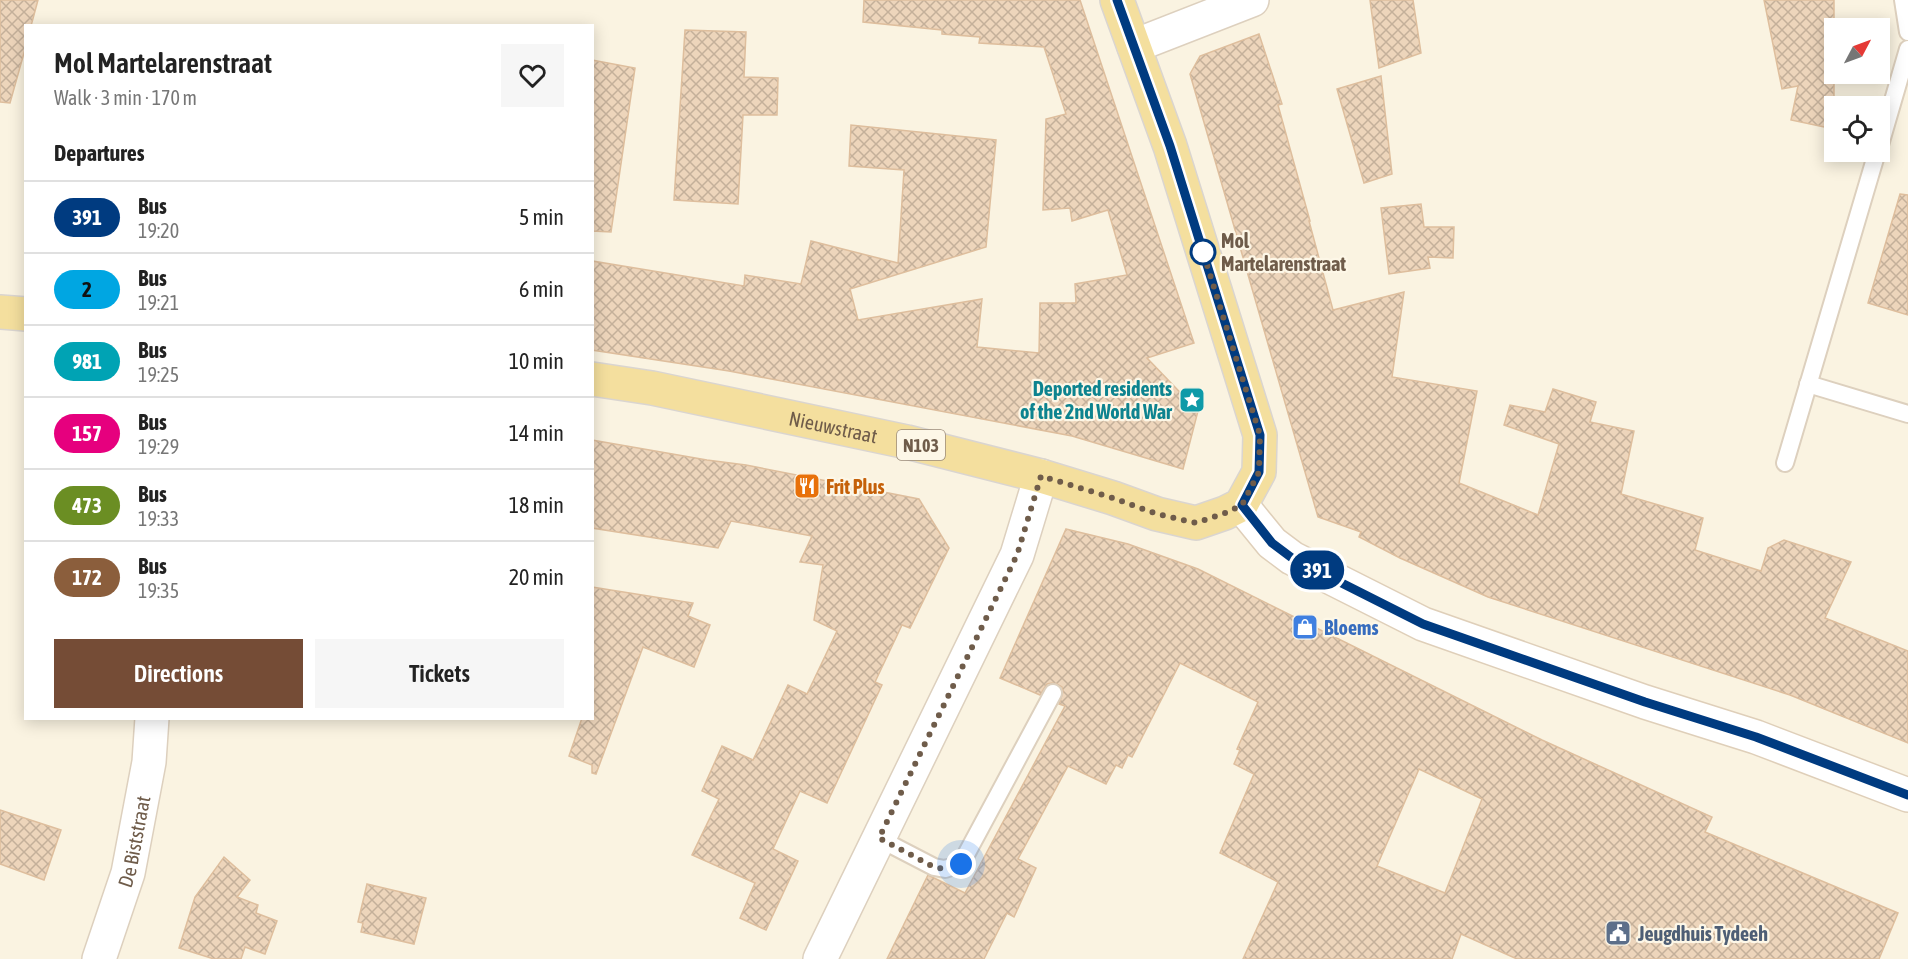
<!DOCTYPE html>
<meta charset="utf-8">
<style>
:root{--surface:#fff;--page:#f6f6f6;--text:#222;--muted:#767676;--line:#e0e0e0;--accent:#754c36}
body{margin:0;font-family:"Asap Condensed",sans-serif;background:var(--page);color:var(--text);height:100vh;display:flex;flex-direction:column;font-size:22px;white-space:nowrap}
*{box-sizing:border-box;margin:0}
p{font-size:20px;color:var(--muted)}
.icon{flex:none;width:33px;height:33px;fill:none;stroke:currentColor;stroke-width:2;stroke-linecap:round;stroke-linejoin:round}
.map{position:relative;flex:1;overflow:hidden}
.details{position:absolute;left:24px;top:24px;width:570px;height:696px;display:flex;flex-direction:column;background:var(--surface);border-radius:0px;box-shadow:0 3px 15px #0003}
.details>*{flex:none}
.badge{padding:0 12px;border-radius:20px;font-size:21px;line-height:39px}
.needle{width:39px;rotate:49deg}
.controls{position:absolute;left:1824px;top:18px;display:grid;gap:12px}
.controls a{display:grid;place-items:center;width:66px;height:66px;border-radius:0px;background:var(--surface);box-shadow:0 3px 15px #0003;font-size:30px}
.you{position:absolute;width:30px;height:30px;margin:-15px;border:4px solid #fff;border-radius:50%;background:#1a73e8;box-shadow:0 0 0 9px #1a73e833}
.map>.badge{position:absolute;translate:-50% -50%;box-shadow:0 0 0 3px #fff}
h2{padding:0 30px;font-size:22px;line-height:54px}
.round{display:grid;place-items:center;flex:none;width:63px;height:63px;border-radius:0px;background:var(--page)}
.headline{display:flex;align-items:center;justify-content:space-between;height:102px;padding:0 30px}
h1{font-size:28px;font-weight:600;line-height:45px}
.cta{display:flex;gap:12px;margin-top:auto;padding:12px 30px}
.cta a{flex:1;height:69px;border-radius:0px;background:var(--accent);color:#fff;font-size:24px;font-weight:600;line-height:69px;text-align:center}
.cta a+a{background:var(--page);color:var(--text)}
ul{padding:0;list-style:none}
li{display:flex;align-items:center;gap:18px;height:72px;padding:0 30px;border-top:2px solid var(--line)}
li div{flex:1}
li b{display:block;font-size:22px}
li em{font-style:normal}
li .badge{min-width:66px;font-weight:700;text-align:center}
.map>svg:first-child{display:block}
</style>
<div class="map">
<svg width="1908" height="959" viewBox="0 0 1908 959">
<defs>
<pattern id="building-cross-hatch" width="8" height="8" patternUnits="userSpaceOnUse" patternTransform="scale(1.5)"><rect width="8" height="8" fill="#edd5bb"/><path d="M0 0l8 8M0 8l8-8" fill="none" stroke="#c4b09a"/></pattern>
</defs>
<rect width="100%" height="100%" fill="#faf3e1"/>
<g fill="url(#building-cross-hatch)" stroke="#debe9d" stroke-width="1.5" fill-rule="evenodd">
<path d="M0,0h38l-7,26h-5v20l-16,57 -10,-1z"/>
<path d="M864,0h216l114,343 -47,15 51,53 -15,58 -111,-33 -343,-65 -137,-21v-89l152,25 1,-11 56,9 10,-43 87,22 6,-93 -55,-4 2,-41 145,15 -10,107 -136,42 8,31 124,-21 -5,48 62,6 1,-50h36l-1,-19 52,-9 -19,-65 -36,11 -2,-13 -27,2 3,-91 20,-5 -22,-67 -65,-4 1,-6 -38,-3v-4l-79,-8z"/>
<path d="M1370,0h43l8,53 -42,15z"/>
<path d="M1764,0h70v129l-43,-9 7,-34 -16,3z"/>
<path d="M685,30l61,2 -2,45 34,1 -1,37h-34l-5,89 -64,-4z"/>
<path d="M1259,34l23,70 -4,1 32,116h-1l24,89 71,-18 -12,85 85,14 -18,92 79,32 21,-71 -55,-19 6,-20 35,7 8,-23 43,13 -6,20 44,9 -13,63 82,24 -8,32 66,21 7,-23 16,-8 67,22 -26,56 83,33v92l-118,-48 -302,-98 -88,-39 -41,-21 2,-5 -43,-15 -128,-443 10,-18z"/>
<path d="M592,60l43,8 -24,164 -19,-1z"/>
<path d="M1381,76l11,98 -28,9 -27,-94z"/>
<path d="M1900,194l8,1v120l-40,-12z"/>
<path d="M1421,204l3,23h30l-1,31 -25,-1 2,11 -41,6 -8,-66z"/>
<path d="M592,440l115,20 39,5 173,34 30,49 -39,80 -8,-3 -27,57 7,3 -55,118 -27,-12 -27,58 25,12 -32,69 -26,-12 15,-35 -63,-28 27,-56 -17,-8 20,-45 31,14 35,-75 19,9 30,-63 -23,-11 9,-55 -23,-3 12,-26 -81,-15 -13,27 -126,-20z"/>
<path d="M1066,529l62,15 70,25 344,171 170,77 -7,15 193,81 -19,46h-362l-56,-25 -9,25h-209l35,-77 -58,-29 34,-79 -20,-10 6,-14 -3,-1 21,-47 -78,-39 -48,94 -4,-2 -6,13 -6,-3 -10,19 -38,-18 -50,93 18,9 -22,49 -7,-4 -23,46h-97l41,-84 37,18 100,-187 -6,-2 4,-12 -1,-5 -5,-3 -5,-1 -5,1 -7,11 -40,-17zM1419,769l63,30 -37,94 -68,-27z"/>
<path d="M592,587l101,16 -5,13 22,9 -16,42 -51,-20 -47,127 -4,-1v-8l-23,-9 13,-38h10z"/>
<path d="M0,810l61,20 -17,50 -44,-16z"/>
<path d="M224,857l26,23 -13,17 21,8 -2,8 21,8 -12,33 -20,-7 -4,12h-27l-35,-11 16,-51z"/>
<path d="M367,884l59,14 -12,46 -53,-12 2,-9 -5,-1z"/>
</g>
<g fill="none" stroke-linecap="round" stroke-linejoin="round">
<g stroke="#ddd0be" stroke-width="20">
<g id="lane">
<path d="M1903,0l5,32"/>
<path d="M1880,145l28,-96"/>
<path d="M1808,384l100,30"/>
<path d="M1785,463l92,-311"/>
<path d="M878,838l56,29 11,2 16,-5 92,-171"/>
</g>
</g>
<g stroke="#ddd0be" stroke-width="36">
<g id="street">
<path d="M1134,46l118,-46"/>
<path id="s1" d="M99,959l29,-86 21,-111 3,-44"/>
<path d="M820,959l197,-404 24,-79"/>
</g>
</g>
<g stroke="#dfcfb9" stroke-width="36">
<path id="secondary" d="M1241,505l31,38 20,15 131,66 222,78 111,35 152,58"/>
</g>
<g stroke="#dad5d0" stroke-width="36">
<g id="primary">
<path d="M0,312l26,2"/>
<path id="s2" d="M592,379l60,9 255,54 134,34 72,22 44,16 39,9 29,-10 16,-8 18,-33 1,-37 -90,-289 -53,-146"/>
</g>
</g>
<use href="#lane" stroke="#fff" stroke-width="16"/>
<use href="#street" stroke="#fff" stroke-width="33"/>
<use href="#secondary" stroke="#fff" stroke-width="33"/>
<use href="#primary" stroke="#f4df9e" stroke-width="33"/>
</g>
<g fill="none" stroke-linecap="round" stroke-linejoin="round">
<g stroke="#fff" stroke-width="14">
<path id="line" d="M1117,0l53,146 90,289 -1,37 -17,33 30,38 20,15 131,66 222,78 111,35 152,58"/>
</g>
<use href="#line" stroke="#003b80" stroke-width="9"/>
<path stroke="#6f5c4a" stroke-width="6" stroke-dasharray="0 10.8" d="M961,864l-16,5 -11,-2 -55,-29 138,-283 24,-79 72,22 44,16 39,9 29,-10 17,-8 17,-33 1,-37 -57,-183"/>
</g>
<defs>
<g id="sight-square" transform="scale(1.35)"><rect x="-9" y="-9" width="18" height="18" rx="4" fill="#0f9aa8" stroke="#fdf7e7"/><path d="M0-6L1.8-2.2L6-1.7L2.9 1.2L3.7 5.4L0 3.3L-3.7 5.4L-2.9 1.2L-6-1.7L-1.8-2.2Z" fill="#fff"/></g>
<g id="restaurant-square" transform="scale(1.35)"><rect x="-9" y="-9" width="18" height="18" rx="4" fill="#e8710a" stroke="#fdf7e7"/><path d="M-5-6h1v4h1v-4h1v4h1v-4h1v5L-1.5 .5V6h-2V.5L-5-1ZM5-6V6H3V1.5H1.5Q1.5-4 5-6Z" fill="#fff"/></g>
<g id="shop-square" transform="scale(1.35)"><rect x="-9" y="-9" width="18" height="18" rx="4" fill="#3f7fe0" stroke="#fdf7e7"/><path d="M-5-2.5h2.3a2.7 3.5 0 0 1 5.4 0H5L5.5 6h-11ZM-1.5-2.5h3a1.5 2.3 0 0 0-3 0Z" fill="#fff"/></g>
<g id="civic-square" transform="scale(1.35)"><rect x="-9" y="-9" width="18" height="18" rx="4" fill="#5c6f8a" stroke="#fdf7e7"/><path d="M-.6-6.5H3V-4.5H.6V-3L4-1V1h2V6H-6V1h2V-1L-.6-3ZM-1.2 2.5V6h2.4V2.5Z" fill="#fff"/></g>
</defs>
<g fill-rule="evenodd">
<use href="#sight-square" x="1192" y="400"/>
<use href="#restaurant-square" x="807" y="486"/>
<use href="#shop-square" x="1305" y="627"/>
<use href="#civic-square" x="1618" y="933"/>
</g>
<circle fill="#fff" stroke="#003b80" stroke-width="3" cx="1203" cy="252" r="12"/>
<g text-anchor="middle" dominant-baseline="central" stroke-width="4.5" stroke-linejoin="round" paint-order="stroke">
<rect fill="#fdf7e7" stroke="#9a8a79" stroke-width="1.5" x="897" y="430" width="48" height="30" rx="4.5"/>
<g font-size="18" font-weight="bold" fill="#6f5c4a">
<text x="921" y="445">N103</text>
</g>
<g font-size="20" font-weight="bold" fill="#6f5c4a" stroke="#fdf7e7" text-anchor="start">
<text x="1221" y="240">Mol<tspan x="1221" dy="23">Martelarenstraat</tspan></text>
</g>
<g font-size="20" font-weight="bold" fill="#0d838f" stroke="#fdf7e7" text-anchor="end">
<text x="1172" y="388">Deported residents<tspan x="1172" dy="23">of the 2nd World War</tspan></text>
</g>
<g font-size="20" fill="#6f5c4a" stroke="#fdf7e7">
<text stroke="none"><textPath href="#s2" startOffset="246">Nieuwstraat</textPath></text>
<text stroke="none"><textPath href="#s1" startOffset="123">De Biststraat</textPath></text>
</g>
<g font-size="20" font-weight="bold" fill="#c56008" stroke="#fdf7e7" text-anchor="start">
<text x="826" y="486">Frit Plus</text>
</g>
<g font-size="20" font-weight="bold" fill="#366cbe" stroke="#fdf7e7" text-anchor="start">
<text x="1324" y="627">Bloems</text>
</g>
<g font-size="20" font-weight="bold" fill="#4e5e75" stroke="#fdf7e7" text-anchor="start">
<text x="1638" y="933">Jeugdhuis Tydeeh</text>
</g>
</g>
</svg>
<div class="controls">
<a><svg class="needle" viewBox="-14 -14 28 28"><path d="M0-13l5 13h-10z" fill="#e53935"/><path d="M0 13l5-13h-10z" fill="#767676"/></svg></a>
<a><svg class="icon" aria-label="locate" viewBox="0 0 24 24"><circle cx="12" cy="12" r="6"/><path d="M12 2v4M12 18v4M2 12h4M18 12h4"/></svg></a>
</div>
<div class="you" style="left:961px;top:864px"></div>
<b class="badge" style="left:1317px;top:570px;background:#003b80;color:#fff">391</b>
<section class="details">
<div class="headline"><div><h1>Mol Martelarenstraat</h1><p>Walk · 3 min · 170 m</p></div><a class="round"><svg class="icon" aria-label="heart" viewBox="0 0 24 24"><path d="M12 20l-8-8c-3-5 5-10 8-4 3-6 11-1 8 4z"/></svg></a></div>
<h2>Departures</h2>
<ul>
<li><span class="badge" style="background:#003b80;color:#fff">391</span><div><b>Bus</b><p>19:20</p></div><em>5 min</em></li>
<li><span class="badge" style="background:#00a6e2;color:#111">2</span><div><b>Bus</b><p>19:21</p></div><em>6 min</em></li>
<li><span class="badge" style="background:#00a3b4;color:#fff">981</span><div><b>Bus</b><p>19:25</p></div><em>10 min</em></li>
<li><span class="badge" style="background:#e6007e;color:#fff">157</span><div><b>Bus</b><p>19:29</p></div><em>14 min</em></li>
<li><span class="badge" style="background:#6b8e23;color:#fff">473</span><div><b>Bus</b><p>19:33</p></div><em>18 min</em></li>
<li><span class="badge" style="background:#8b5e3c;color:#fff">172</span><div><b>Bus</b><p>19:35</p></div><em>20 min</em></li>
</ul>
<div class="cta"><a>Directions</a><a>Tickets</a></div>
</section>
</div>
